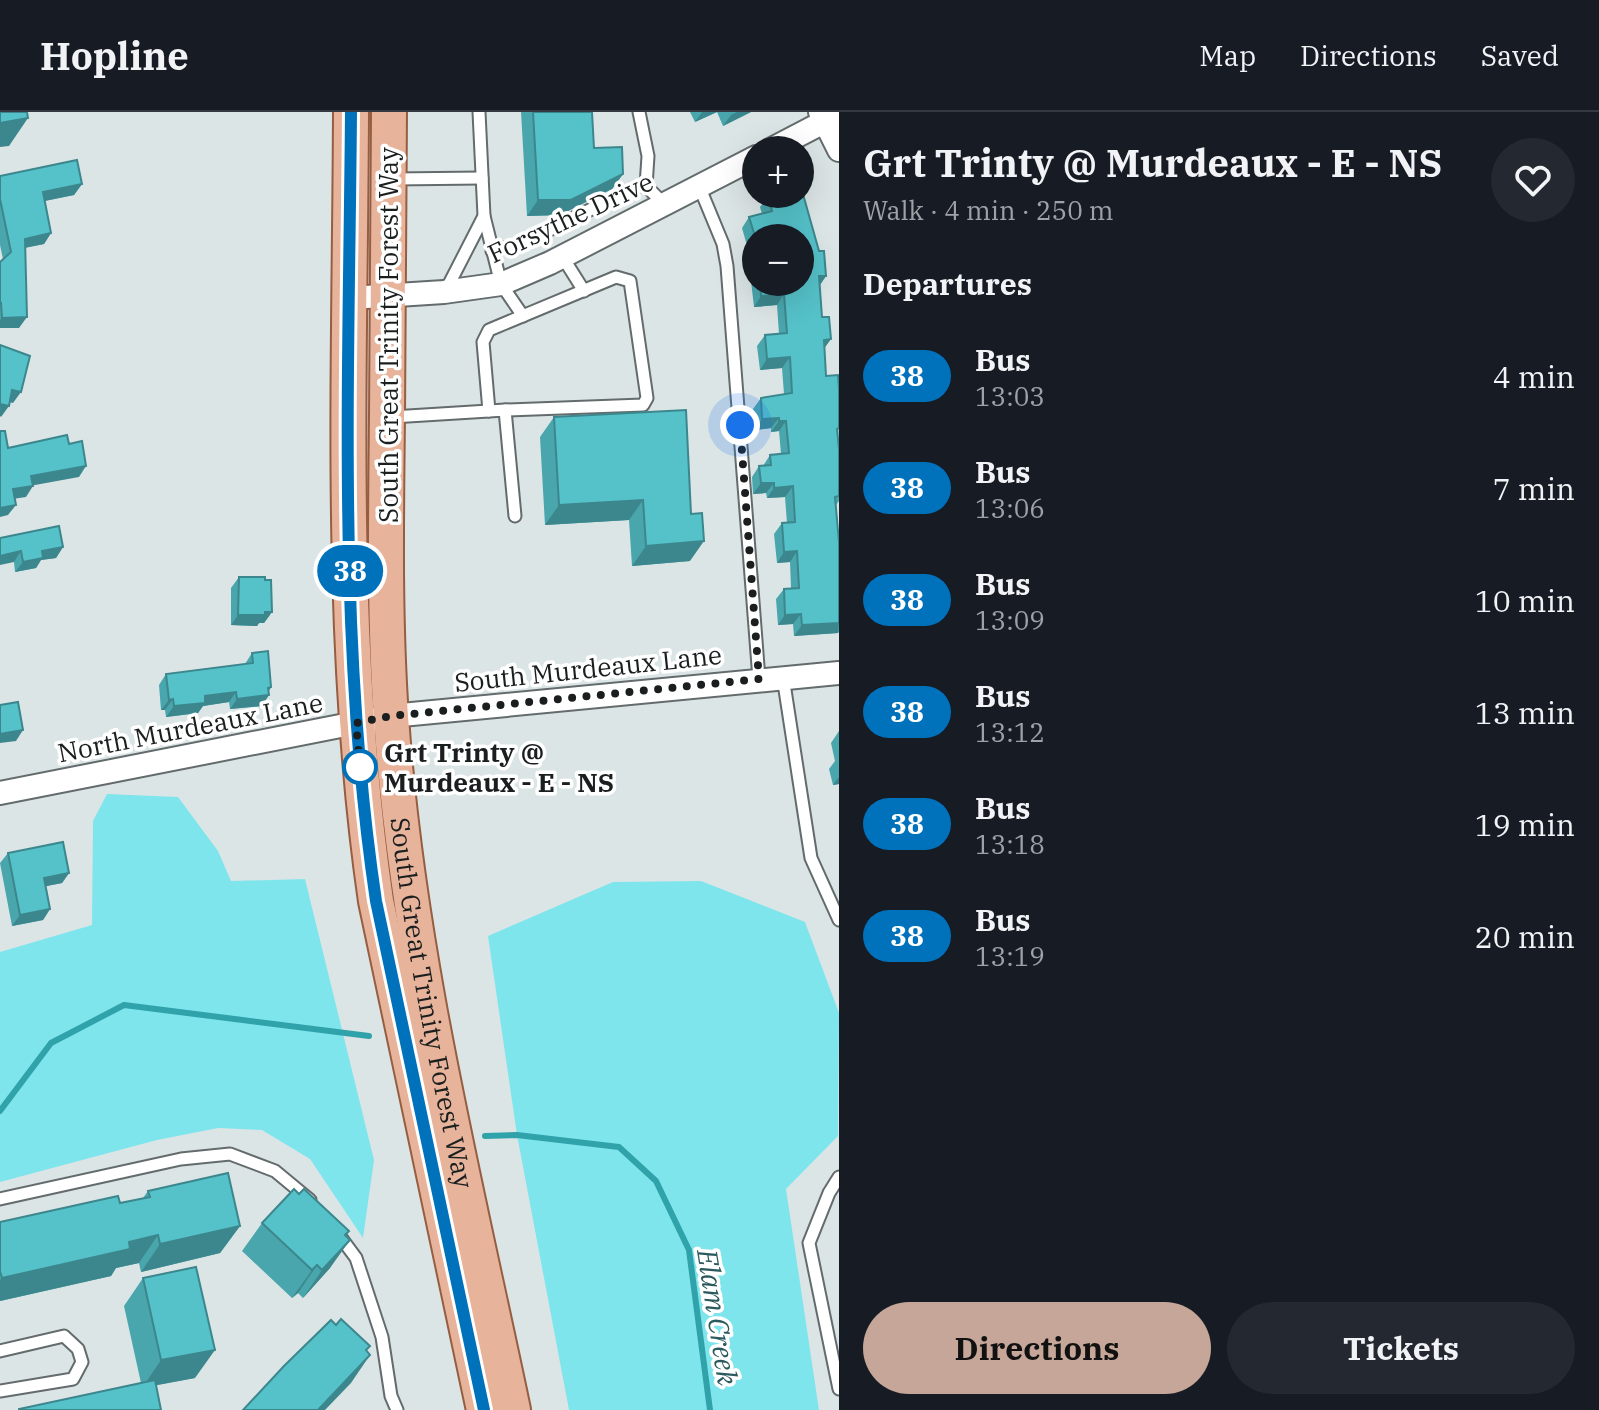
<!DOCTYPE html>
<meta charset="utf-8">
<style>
:root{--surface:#171b24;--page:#242831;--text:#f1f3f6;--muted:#9ea1a6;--line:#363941;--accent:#c5a698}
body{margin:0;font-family:"IBM Plex Serif",serif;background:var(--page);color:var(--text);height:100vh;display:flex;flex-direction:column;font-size:30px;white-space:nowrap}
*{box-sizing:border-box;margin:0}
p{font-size:26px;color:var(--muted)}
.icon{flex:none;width:44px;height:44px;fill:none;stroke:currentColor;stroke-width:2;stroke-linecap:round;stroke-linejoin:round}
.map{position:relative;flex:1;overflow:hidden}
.panel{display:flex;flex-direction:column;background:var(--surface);width:760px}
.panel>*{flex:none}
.badge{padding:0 16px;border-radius:26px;font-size:28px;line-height:52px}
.tools{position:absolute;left:742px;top:24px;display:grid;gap:16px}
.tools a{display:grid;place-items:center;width:72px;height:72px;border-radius:50%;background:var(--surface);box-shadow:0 8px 32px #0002;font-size:40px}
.you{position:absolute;width:40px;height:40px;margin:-20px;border:6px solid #fff;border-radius:50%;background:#1a73e8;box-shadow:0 0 0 12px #1a73e833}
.map>.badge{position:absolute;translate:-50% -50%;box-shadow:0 0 0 4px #fff}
h2{padding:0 24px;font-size:30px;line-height:72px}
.round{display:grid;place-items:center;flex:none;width:84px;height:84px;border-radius:42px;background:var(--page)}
.summary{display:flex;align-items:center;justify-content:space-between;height:136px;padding:0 24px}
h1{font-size:38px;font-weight:800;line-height:60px}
.primary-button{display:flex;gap:16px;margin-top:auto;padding:16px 24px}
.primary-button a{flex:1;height:92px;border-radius:48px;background:var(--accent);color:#111;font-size:32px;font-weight:800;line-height:92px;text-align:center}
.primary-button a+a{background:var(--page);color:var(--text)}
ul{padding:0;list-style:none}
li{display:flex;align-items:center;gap:24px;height:112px;padding:0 24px}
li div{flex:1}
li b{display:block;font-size:30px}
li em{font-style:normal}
li .badge{min-width:88px;font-weight:700;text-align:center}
header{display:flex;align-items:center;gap:48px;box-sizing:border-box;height:112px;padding:0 40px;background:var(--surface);border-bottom:2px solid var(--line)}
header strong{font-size:38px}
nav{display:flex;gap:44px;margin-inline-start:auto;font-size:28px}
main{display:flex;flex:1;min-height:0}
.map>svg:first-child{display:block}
</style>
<header>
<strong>Hopline</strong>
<nav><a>Map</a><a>Directions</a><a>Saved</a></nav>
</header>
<main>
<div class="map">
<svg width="839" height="1298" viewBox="0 0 839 1298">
<rect width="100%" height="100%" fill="#dce5e6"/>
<g fill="#7ee5ec">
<path d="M107,682l71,3 40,54 13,30 74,-2 69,281 -11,78 -53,-79 -48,-29 -44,-2 -61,12 -157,42v-230l92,-27 1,-104z"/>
<path d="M701,769l104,41 34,91 -1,123 -52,53 33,221h-250l-52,-275 -29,-199 125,-54z"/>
</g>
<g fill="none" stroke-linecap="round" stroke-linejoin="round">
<g stroke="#30a2aa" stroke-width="6">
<path d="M0,999l51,-68 73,-38 245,31"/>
<path d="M485,1024l32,-1 102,12 37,34 33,69 21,160"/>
</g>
<g stroke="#636b6c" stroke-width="15">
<g id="lane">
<path d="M639,0l9,44 -2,30"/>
<path d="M393,67l89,-1"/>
<path d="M699,74l24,58 4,22 32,413"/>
<path d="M484,104l17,68 22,32"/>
<path d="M492,139l29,-7 115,-57 10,-1 18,18"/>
<path d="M562,144l22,35"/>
<path d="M445,180l39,-76 -5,-104"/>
<path d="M489,299l-6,-69 6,-12 127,-53 14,4 17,117 -4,7 -138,5"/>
<path d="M392,305l113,-7 10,106"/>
<path d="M783,565l28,181 28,62"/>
<path d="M839,1065l-10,16 -20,50 30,146"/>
<path d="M0,1087l181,-40 49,-5 45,17 35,29"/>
<path d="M339,1123l17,23 26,79 9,59 6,14"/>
<path d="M0,1239l64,-15 14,13 4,13 -9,17 -73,12"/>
</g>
</g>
<g stroke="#636b6c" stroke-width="26">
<g id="street">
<path d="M820,0l19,38"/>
<path d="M770,38l69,-36"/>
<path d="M350,186l94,-6 57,-8 49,-21 206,-106"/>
<path d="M0,681l391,-77 448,-43"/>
</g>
</g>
<g stroke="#955e42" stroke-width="38">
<g id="primary">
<path d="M351,0c-1,264 -13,528 25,789l108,509"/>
<path id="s1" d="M389,0c-1,101 -1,202 -2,303 -1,100 -3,202 4,302 16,234 74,464 122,693"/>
</g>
</g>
<use href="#lane" stroke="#fff" stroke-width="11"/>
<use href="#street" stroke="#fff" stroke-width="22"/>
<use href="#primary" stroke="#e7b39a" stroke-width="34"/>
</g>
<g fill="#49a6ad">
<path d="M521,0h71l2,36 29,26 -11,15 -52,26 -33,1z"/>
<path d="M690,0h61l-28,14 -6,-14 -22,10z"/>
<path d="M0,64l82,8 -8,11 -30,6 7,32 -7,11 -19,4 -6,80h-19v-66l3,-3 -3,-14z"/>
<path d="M800,75h1l18,64h5l2,25 -6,9 2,32h7l2,22 -7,9 2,28 12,-1 1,126 -3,4 3,37v90l-1,1 -44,3 -1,-12 -15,1 -2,-26 8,-10 7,-1 -1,-26 -13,1 -3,-29 8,-11h5l-2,-26 -18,1 -1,-5 -13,1 -1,-17 7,-11h4l7,-11 11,-1 -2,-23 -8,1v-4l-16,2 -2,-21 8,-11 23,-4 -2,-26 -22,2 -3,-24 8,-11 14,-1 -2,-29 -23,2 -3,-26 5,-7v8h44v-44h-44v9l-8,2 -6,-21 7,-11 13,-3 -2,-7 8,-11 8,-2h24z"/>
<path d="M686,298l4,151 -58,5 -3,-46 -84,5 -5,-88 14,-20z"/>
<path d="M0,426l63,9 -7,11 -15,2 -5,8 -21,4 -1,-10z"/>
<path d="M239,465l33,35 -8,11h-5l-2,3 -26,-1v-37z"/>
<path d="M252,541l19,34 -9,19 -32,3 -1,-7 -26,4 -5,7 -32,4 -1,-7h-4l-2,-25 7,-11 79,-10z"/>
<path d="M839,619v55v-2l-6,1 -4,-16 6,-8 -4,-18z"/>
<path d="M8,741l61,20 -7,10 -16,3 4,23 -7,11 -31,6 -12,-63z"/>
<path d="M148,1079l92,35 -20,27 -79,19 -2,-9 -23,5 -5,8 -111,25v-79l120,-19 23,-5z"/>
<path d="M262,1111l83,13 -15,32 -27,30 -5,-5 -6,5 -50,-47z"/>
<path d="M143,1166l52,100 -39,7 5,25h-143l123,-27 -17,-77z"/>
</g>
<g fill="#3c878d">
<path d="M702,0h15l-22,10z"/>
<path d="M737,0h14l-28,14 8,-11z"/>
<path d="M28,6l-19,28 -9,1v-24z"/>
<path d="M623,62l-11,15 -52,26 -33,1 11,-16z"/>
<path d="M82,72l-8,11 -39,8 8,-11z"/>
<path d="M780,120l-5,6h-17z"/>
<path d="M51,121l-7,11 -26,5 7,-10z"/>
<path d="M756,127v8l-8,2z"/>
<path d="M819,164h7l-7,10z"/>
<path d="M784,182l-7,11 -23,2 7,-11z"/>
<path d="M27,205l-8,11h-19v-8l2,-2z"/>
<path d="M831,227l-8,11 1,-10z"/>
<path d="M790,245l-8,11 -22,2 7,-11z"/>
<path d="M12,278l9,2 -8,11 -8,-2z"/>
<path d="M0,292l9,2 -8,11 -1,-1z"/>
<path d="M779,306l-8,10 -16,2 7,-11z"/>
<path d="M779,309h7l-7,10 -8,1z"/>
<path d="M86,354l-7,11 -55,10 7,-11z"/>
<path d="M761,371h13l-8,10 -13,1z"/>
<path d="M33,374l-7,11 -20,3 7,-11z"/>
<path d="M793,374l-8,11 -18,1 7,-10z"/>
<path d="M643,388l-14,20 -84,5 14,-20z"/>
<path d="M16,393l-8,10 -8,2v-9z"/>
<path d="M704,429l-14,20 -58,5 14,-20z"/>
<path d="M63,435l-7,11 -15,2 -5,8 -21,4 8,-10 19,-11z"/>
<path d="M21,439l-7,11 -14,3v-9z"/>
<path d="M797,439l-7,11 -13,1 7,-11z"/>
<path d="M265,500h7l-8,11h-5l-2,3 -26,-1 7,-10z"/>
<path d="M801,502l-8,10 -15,1 7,-10z"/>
<path d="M839,511l-1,10 -44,3 8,-11z"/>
<path d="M271,575l-6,8h4l-7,11 -32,3 7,-10z"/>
<path d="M236,580l-7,10 -26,4 -5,7 -32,4 8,-11 31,-10z"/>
<path d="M173,587l-8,11h-4l8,-10z"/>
<path d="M23,618l-7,11 -16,2v-9z"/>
<path d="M839,665v7l-6,1z"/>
<path d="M69,761l-7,10 -25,5 7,-10z"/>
<path d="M50,797l-7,11 -31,6 8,-11z"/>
<path d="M240,1114l-20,27 -79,19 19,-28z"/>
<path d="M158,1123l-19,28 -23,5 -5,8 -111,25v-21l2,-2z"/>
<path d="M350,1128l-20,28 -27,30 19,-28z"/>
<path d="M317,1153l-19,28 -6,5 20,-28z"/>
<path d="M215,1238l-20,28 -53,10 19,-28z"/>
<path d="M370,1243l-19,28 -26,27h-7z"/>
</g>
<g fill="#55c1c9" stroke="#3c878d" stroke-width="2">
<path d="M0,0h27l1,6 -28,5z"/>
<path d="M533,0h59l2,36 28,-1 1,27 -52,26h-33z"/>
<path d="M77,48l5,24 -39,8 8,41 -26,6 2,78 -25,1 -1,-15h-1v-41l11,-10 -11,-53v-23z"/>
<path d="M800,75h1l18,64h5l2,25h-7l3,41h7l2,22 -7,1 2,36 12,-1 1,13v40l-2,1 2,20v47l-4,1 4,45v81l-37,2 -1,-11 -16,1 -1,-26 15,-1 -2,-37 -13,1 -2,-29 13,-1 -2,-36 -19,2v-5h-13l-2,-17 12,-1 -1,-10 19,-2 -3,-32h-7v-3l-17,1 -1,-21 31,-5 -2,-36 -23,2 -2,-24 22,-2 -3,-39 -23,2 -1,-14h40v-44h-20v-6l-24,7 -7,-22 23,-6 -4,-15 8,-2h24z"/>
<path d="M0,233l30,11 -9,36 -9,-2 -3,16 -9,-2z"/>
<path d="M686,298l5,104 11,-1 2,28 -58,5 -3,-46 -84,5 -5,-88z"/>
<path d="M0,319h5l3,17 59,-13 2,9 13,-3 4,25 -55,10 2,10 -20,3 3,16 -16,3z"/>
<path d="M59,414l4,21 -21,4 1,7 -20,4 -2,-11 -21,5v-18z"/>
<path d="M239,465h26v3h6l1,32h-7v3h-27z"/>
<path d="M268,539l3,36 -3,1 1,7 -32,4 -1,-7 -31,4v7l-31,3 -1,-7 -4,1 -3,-26 87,-11 -1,-10z"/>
<path d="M18,590l5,28 -23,4v-29z"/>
<path d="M63,730l6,31 -25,5 6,31 -30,6 -12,-62z"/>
<path d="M228,1061l12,53 -80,18 -2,-9 -29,7 1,7 -128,29 -2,-7v-49l118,-26 2,7 30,-6 -2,-6z"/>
<path d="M294,1077l5,5 5,-5 45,42 -4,4 5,5 -28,30 -5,-5 -5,5 -50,-47z"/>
<path d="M196,1155l19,83 -54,10 -18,-82z"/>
<path d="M341,1207l29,27 -4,4 4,5 -52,55h-75l41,-44 47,-46 5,5z"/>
<path d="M155,1268l6,30h-142v-1z"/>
</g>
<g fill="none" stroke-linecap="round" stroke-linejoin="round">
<g stroke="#fff" stroke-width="18">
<path id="line" d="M351,0c-2,263 -14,528 25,789l108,509"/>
</g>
<use href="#line" stroke="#0072bc" stroke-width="12"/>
<path stroke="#1a1e1e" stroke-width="8" stroke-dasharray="0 14.4" d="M360,655l1,13 -5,-57 35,-7 368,-37 -19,-254"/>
</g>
<circle fill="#fff" stroke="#0072bc" stroke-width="4" cx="360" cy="655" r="16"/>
<g text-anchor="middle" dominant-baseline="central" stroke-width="7" stroke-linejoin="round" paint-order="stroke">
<g font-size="26" fill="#1a1e1e" stroke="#fff">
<text transform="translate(570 105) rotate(-25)">Forsythe Drive</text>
<text transform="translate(388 223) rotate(-90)">South Great Trinity Forest Way</text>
<text transform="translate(588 556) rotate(-6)">South Murdeaux Lane</text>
<text transform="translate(190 615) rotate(-11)">North Murdeaux Lane</text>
<text stroke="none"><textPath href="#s1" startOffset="894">South Great Trinity Forest Way</textPath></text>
</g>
<g font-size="26" font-weight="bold" fill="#1a1e1e" stroke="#fff" text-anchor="start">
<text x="384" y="640">Grt Trinty @<tspan x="384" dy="30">Murdeaux - E - NS</tspan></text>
</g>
<g font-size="28" font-style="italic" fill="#2b5a5e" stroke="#fff">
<text transform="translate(718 1205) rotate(81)">Elam Creek</text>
</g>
</g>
</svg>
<div class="tools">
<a>+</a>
<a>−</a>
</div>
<div class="you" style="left:740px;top:313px"></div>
<b class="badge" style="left:350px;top:459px;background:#0072bc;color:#fff">38</b>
</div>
<section class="panel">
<div class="summary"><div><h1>Grt Trinty @ Murdeaux - E - NS</h1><p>Walk · 4 min · 250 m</p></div><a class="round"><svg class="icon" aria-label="heart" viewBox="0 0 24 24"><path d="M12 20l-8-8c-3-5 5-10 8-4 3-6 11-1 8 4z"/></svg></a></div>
<h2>Departures</h2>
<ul>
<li><span class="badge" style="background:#0072bc;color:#fff">38</span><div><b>Bus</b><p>13:03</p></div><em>4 min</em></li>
<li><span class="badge" style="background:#0072bc;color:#fff">38</span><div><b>Bus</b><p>13:06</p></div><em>7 min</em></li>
<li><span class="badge" style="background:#0072bc;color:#fff">38</span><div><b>Bus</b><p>13:09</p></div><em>10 min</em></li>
<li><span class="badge" style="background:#0072bc;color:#fff">38</span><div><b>Bus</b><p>13:12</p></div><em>13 min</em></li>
<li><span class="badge" style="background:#0072bc;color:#fff">38</span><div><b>Bus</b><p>13:18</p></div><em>19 min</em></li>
<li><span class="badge" style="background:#0072bc;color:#fff">38</span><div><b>Bus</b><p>13:19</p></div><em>20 min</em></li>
</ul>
<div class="primary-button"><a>Directions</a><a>Tickets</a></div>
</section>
</main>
